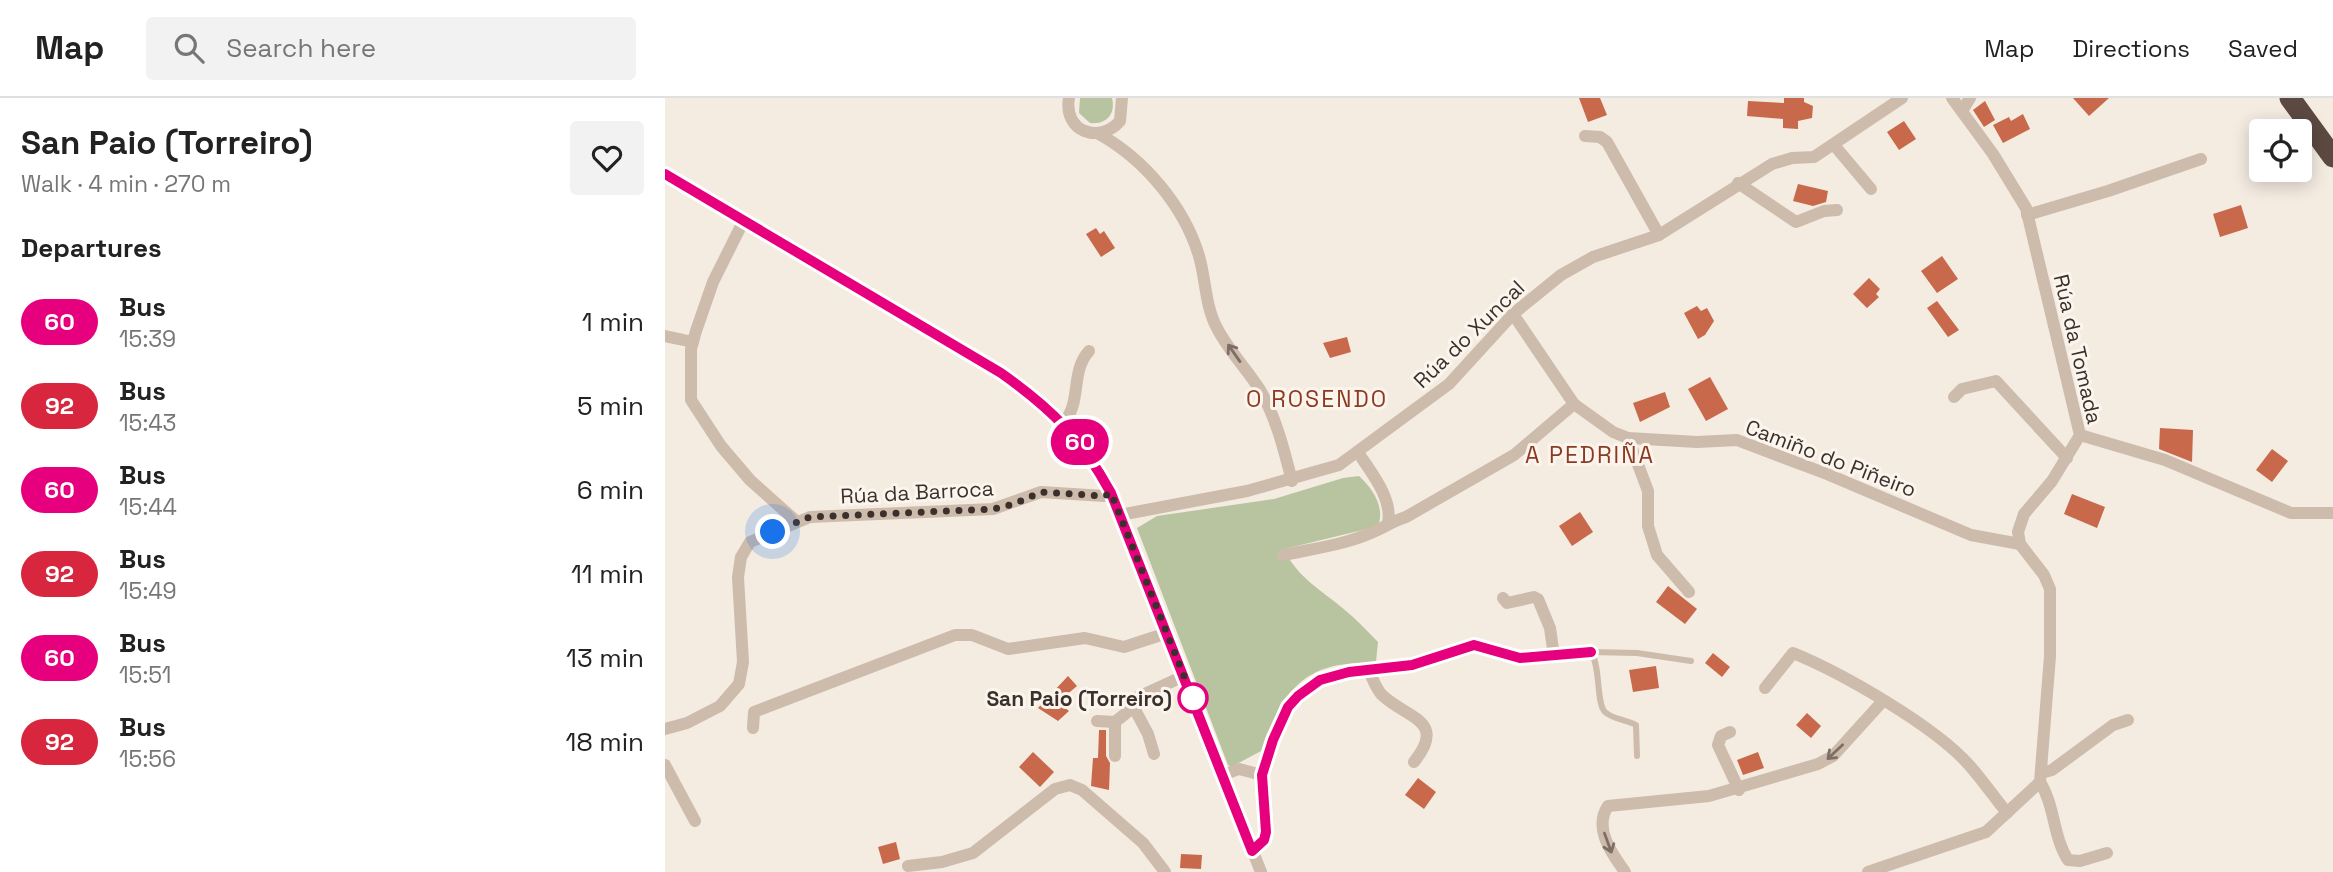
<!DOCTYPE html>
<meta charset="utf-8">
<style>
:root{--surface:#fff;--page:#f2f2f2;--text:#222;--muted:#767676;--line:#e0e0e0}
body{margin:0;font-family:"Space Grotesk",sans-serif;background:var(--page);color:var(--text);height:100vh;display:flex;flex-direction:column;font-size:26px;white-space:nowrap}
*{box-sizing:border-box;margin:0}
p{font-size:23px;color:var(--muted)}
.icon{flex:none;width:38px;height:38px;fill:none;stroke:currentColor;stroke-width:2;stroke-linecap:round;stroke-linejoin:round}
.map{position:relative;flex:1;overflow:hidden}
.drawer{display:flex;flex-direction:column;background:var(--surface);width:665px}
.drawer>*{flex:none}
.badge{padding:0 14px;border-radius:23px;font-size:24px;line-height:46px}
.buttons{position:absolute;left:1584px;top:21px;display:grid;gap:14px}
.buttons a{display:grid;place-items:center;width:63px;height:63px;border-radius:7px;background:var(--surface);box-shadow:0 4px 18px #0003;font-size:35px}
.you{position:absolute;width:35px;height:35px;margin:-18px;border:5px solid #fff;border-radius:50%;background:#1a73e8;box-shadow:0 0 0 10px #1a73e833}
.map>.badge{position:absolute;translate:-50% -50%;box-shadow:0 0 0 4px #fff}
h2{padding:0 21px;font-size:26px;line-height:63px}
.round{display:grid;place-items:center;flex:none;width:74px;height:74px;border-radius:7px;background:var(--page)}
.summary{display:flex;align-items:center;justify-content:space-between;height:119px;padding:0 21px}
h1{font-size:33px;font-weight:800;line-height:52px}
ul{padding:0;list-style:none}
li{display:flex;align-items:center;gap:21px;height:84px;padding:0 21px}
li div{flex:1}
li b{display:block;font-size:26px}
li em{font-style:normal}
li .badge{min-width:77px;font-weight:700;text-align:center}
header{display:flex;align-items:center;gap:42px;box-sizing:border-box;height:98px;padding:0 35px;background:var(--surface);border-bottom:2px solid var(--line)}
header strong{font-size:33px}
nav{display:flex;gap:38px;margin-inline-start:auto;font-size:24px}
.search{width:490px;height:63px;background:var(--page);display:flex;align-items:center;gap:18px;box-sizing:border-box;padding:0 24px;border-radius:7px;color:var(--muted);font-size:26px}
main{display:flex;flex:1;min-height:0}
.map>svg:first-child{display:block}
</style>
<header>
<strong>Map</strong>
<div class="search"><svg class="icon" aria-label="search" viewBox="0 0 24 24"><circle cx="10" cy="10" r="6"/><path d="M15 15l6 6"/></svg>Search here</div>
<nav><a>Map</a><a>Directions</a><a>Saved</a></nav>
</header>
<main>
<section class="drawer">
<div class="summary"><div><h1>San Paio (Torreiro)</h1><p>Walk · 4 min · 270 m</p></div><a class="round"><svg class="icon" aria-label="heart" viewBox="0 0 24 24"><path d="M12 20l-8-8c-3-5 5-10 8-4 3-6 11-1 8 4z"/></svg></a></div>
<h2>Departures</h2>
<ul>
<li><span class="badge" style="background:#e6007e;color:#fff">60</span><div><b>Bus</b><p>15:39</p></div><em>1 min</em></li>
<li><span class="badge" style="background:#d7263d;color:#fff">92</span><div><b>Bus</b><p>15:43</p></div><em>5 min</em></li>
<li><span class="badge" style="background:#e6007e;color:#fff">60</span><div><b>Bus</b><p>15:44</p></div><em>6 min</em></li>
<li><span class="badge" style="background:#d7263d;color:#fff">92</span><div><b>Bus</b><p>15:49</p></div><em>11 min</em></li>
<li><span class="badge" style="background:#e6007e;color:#fff">60</span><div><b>Bus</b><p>15:51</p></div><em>13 min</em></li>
<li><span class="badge" style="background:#d7263d;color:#fff">92</span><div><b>Bus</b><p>15:56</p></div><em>18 min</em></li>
</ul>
</section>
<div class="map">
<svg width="1668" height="774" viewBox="0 0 1668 774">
<rect width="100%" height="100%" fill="#f4ebe1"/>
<g fill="#b8c4a0">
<path d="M415,0h32c4,16 -6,27 -22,25l-11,-10z"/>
<path d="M694,378c13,12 25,29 20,47l-8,5 -87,21c13,29 39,42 62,62 11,9 21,20 32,31l-2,20c-16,1 -34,1 -49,6 -38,11 -53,48 -64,82l-32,17 -3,-2 -91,-237 20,-12 117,-17 69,-21z"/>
</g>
<g fill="#c8694b">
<path d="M914,0h21l7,17 -19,7z"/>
<path d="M1119,0h20v4l9,4 -1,12 -14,3v8l-15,-1v-9l-36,-3 1,-15 36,2z"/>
<path d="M1408,0h36l-20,18z"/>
<path d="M1320,3l10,19 -11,7 -11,-17z"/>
<path d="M1358,16l7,15 -27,14 -10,-18 16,-8 2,4z"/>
<path d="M1239,23l12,18 -17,11 -12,-18z"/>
<path d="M1133,86l30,7 -2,11 -13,4 -20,-5z"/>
<path d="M1576,107l7,23 -28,9 -7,-23z"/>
<path d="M431,130l4,6 4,-3 11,17 -14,9 -15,-23z"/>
<path d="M1277,158l16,23 -21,14 -16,-22z"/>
<path d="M1204,180l11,11 -4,5 3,3 -12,11 -14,-14z"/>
<path d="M1272,203l22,29 -11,7 -21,-29z"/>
<path d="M1032,208l4,5 6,-3 7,13 -9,14 -7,4 -14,-26z"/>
<path d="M682,239l4,15 -21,6 -7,-15z"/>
<path d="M1045,279l18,32 -22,12 -18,-32z"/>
<path d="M1000,294l5,15 -30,15 -7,-19z"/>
<path d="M1495,330l33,2 -1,32 -33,-13z"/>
<path d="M1607,351l16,12 -16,21 -16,-12z"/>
<path d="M1407,396l33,13 -8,21 -33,-14z"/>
<path d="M915,414l13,20 -21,14 -13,-20z"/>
<path d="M1003,488l29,23 -12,15 -29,-22z"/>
<path d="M1048,555l17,14 -8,10 -17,-14z"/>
<path d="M991,568l3,22 -26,4 -4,-22z"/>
<path d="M403,578l9,10 -19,16 11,9 -11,10 -20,-13z"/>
<path d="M1142,615l14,13 -10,12 -15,-13z"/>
<path d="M434,632h7v26l4,7 -1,27 -18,-4 2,-28h5z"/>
<path d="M368,654l21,20 -14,15 -21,-20z"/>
<path d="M1093,654l6,16 -21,7 -6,-15z"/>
<path d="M753,680l18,14 -12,17 -19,-14z"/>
<path d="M231,744l4,17 -17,5 -5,-17z"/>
<path d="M516,756l21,1 -1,14 -21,-1z"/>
</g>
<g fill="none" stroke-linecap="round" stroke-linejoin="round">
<path stroke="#cdbbac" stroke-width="6" d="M972,658l-1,-31c-9,-5 -24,-6 -31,-13 -9,-8 -4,-45 -14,-60l46,1 54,8"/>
<g stroke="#cdbbac" stroke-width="12">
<path d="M404,0c-6,33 30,47 51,23l2,-23"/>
<path d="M1297,13l8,-13"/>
<path d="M434,36c45,25 85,72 100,122 7,24 6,50 18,72 11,22 30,41 43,62 16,27 24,60 32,91"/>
<path d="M920,38l15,1 7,5 52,93"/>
<path d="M1169,47l37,44"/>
<path d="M0,76l336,199c51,35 81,65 110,120l150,379"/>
<path d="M1073,85l58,39 28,-11 13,-1"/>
<path d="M1362,117l81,-24 93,-32"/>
<path d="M78,124l-30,60 -17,49 -5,18v51l30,46 29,34 47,42"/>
<path d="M848,216l61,90 39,28 15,6 69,4 40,-2 90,34 144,61 49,9"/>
<path d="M0,238l28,6"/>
<path d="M1289,299l8,-8 34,-8 71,77"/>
<path d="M399,324c18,-20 6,-50 25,-71"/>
<path d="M1415,337l85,25 126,53h42"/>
<path d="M963,340l20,53v35l9,29 32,37"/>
<path d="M694,356c12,18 34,45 29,69"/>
<path d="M455,417l127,-24 92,-26 110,-81 64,-70 48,-39 32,-18 66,-22 113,-71 20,-6 22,-1 88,-59"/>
<path d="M618,457c29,-6 60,-10 88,-22 12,-5 22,-12 35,-16l108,-62 60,-51"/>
<path d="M838,500l4,5 27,-6 4,2 12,29 4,28"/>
<path d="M704,573c4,8 7,18 13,24 24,23 66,25 32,67"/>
<path d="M1100,590l28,-35c49,20 142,73 177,113 13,15 25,32 37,47"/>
<path d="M468,608l15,28 6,20"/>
<path d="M432,623l18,1 15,-12 6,-12 48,-22"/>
<path d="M450,624v34"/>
<path d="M88,630l1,-16 201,-77h17l36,14 77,-11 39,9 43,-14"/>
<path d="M0,631l22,-6 33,-17 19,-22 4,-22 -5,-85 3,-20 9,-15 60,-25 183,-8 48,-17 63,4 7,-3"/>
<path d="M1065,634l-9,4 -3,9 21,45"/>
<path d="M0,667l30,56"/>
<path d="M1376,675l11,-3 61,-45 15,-5"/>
<path d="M558,677l16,-6 23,6"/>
<path d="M1375,684c15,24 13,55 28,78l12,1 27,-8"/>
<path d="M587,753l12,-11 3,-8 -5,-57 11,-35 15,-33 10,-11 22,-16 29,-8 63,-7 62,-20 46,13 71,-6"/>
<path d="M243,768l34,-4 31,-9 82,-64 15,-4 12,5 61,53 22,29"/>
<path d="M960,774c-13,-18 -32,-44 -17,-66l101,-10 109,-32 15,-8 49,-54"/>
<path d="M1203,774l118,-40 54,-50 10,-126v-67l-6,-14 -24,-31 -2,-12 6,-18 28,-33 28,-46 -54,-227 -33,-54 -41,-56"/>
</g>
<path stroke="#5c4a42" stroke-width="21" d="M1625,0l43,59"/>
</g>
<defs><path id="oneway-shaft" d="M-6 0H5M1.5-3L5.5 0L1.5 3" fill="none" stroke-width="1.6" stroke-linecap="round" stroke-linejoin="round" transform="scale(1.75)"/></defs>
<g stroke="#7d6f65">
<use href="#oneway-shaft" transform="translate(569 255) rotate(-125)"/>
<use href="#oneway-shaft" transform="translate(1170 654) rotate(137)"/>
<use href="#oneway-shaft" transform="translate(943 745) rotate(70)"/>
</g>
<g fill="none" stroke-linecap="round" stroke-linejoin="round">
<g stroke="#fff" stroke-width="16">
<path id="line" d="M0,76l336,199c51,36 80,65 110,120l141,358 12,-11 2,-8 -4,-57 11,-35 15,-33 10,-11 22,-16 29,-8 63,-7 62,-20 46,13 71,-6"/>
</g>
<use href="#line" stroke="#e6007e" stroke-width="10"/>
<path stroke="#3b302b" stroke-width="7" stroke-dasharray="0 12.6" d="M108,434l37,-15 183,-8 21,-5 27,-12 63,4 7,-3 83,208 -1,-3"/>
</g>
<circle fill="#fff" stroke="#e6007e" stroke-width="3.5" cx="528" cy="600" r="14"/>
<g text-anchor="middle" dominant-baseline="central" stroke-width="6" stroke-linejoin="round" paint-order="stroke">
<g font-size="21" fill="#3b302b" stroke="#fbf5ee">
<text transform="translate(804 236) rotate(-44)">Rúa do Xuncal</text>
<text transform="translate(1413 251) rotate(77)">Rúa da Tomada</text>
<text transform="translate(1166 360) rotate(21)">Camiño do Piñeiro</text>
<text transform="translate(252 394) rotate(-3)">Rúa da Barroca</text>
</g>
<g font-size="21" font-weight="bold" fill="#3b302b" stroke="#fbf5ee" text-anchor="end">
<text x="507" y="600">San Paio (Torreiro)</text>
</g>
<g font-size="23" letter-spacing="2" fill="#8c3b22" stroke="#fbf5ee">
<text x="652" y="301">O ROSENDO</text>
<text x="925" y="357">A PEDRIÑA</text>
</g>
</g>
</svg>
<div class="buttons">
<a><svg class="icon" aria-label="locate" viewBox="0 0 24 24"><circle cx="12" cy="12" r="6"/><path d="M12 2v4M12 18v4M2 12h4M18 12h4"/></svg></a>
</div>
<div class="you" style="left:108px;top:434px"></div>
<b class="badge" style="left:415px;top:344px;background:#e6007e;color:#fff">60</b>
</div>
</main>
